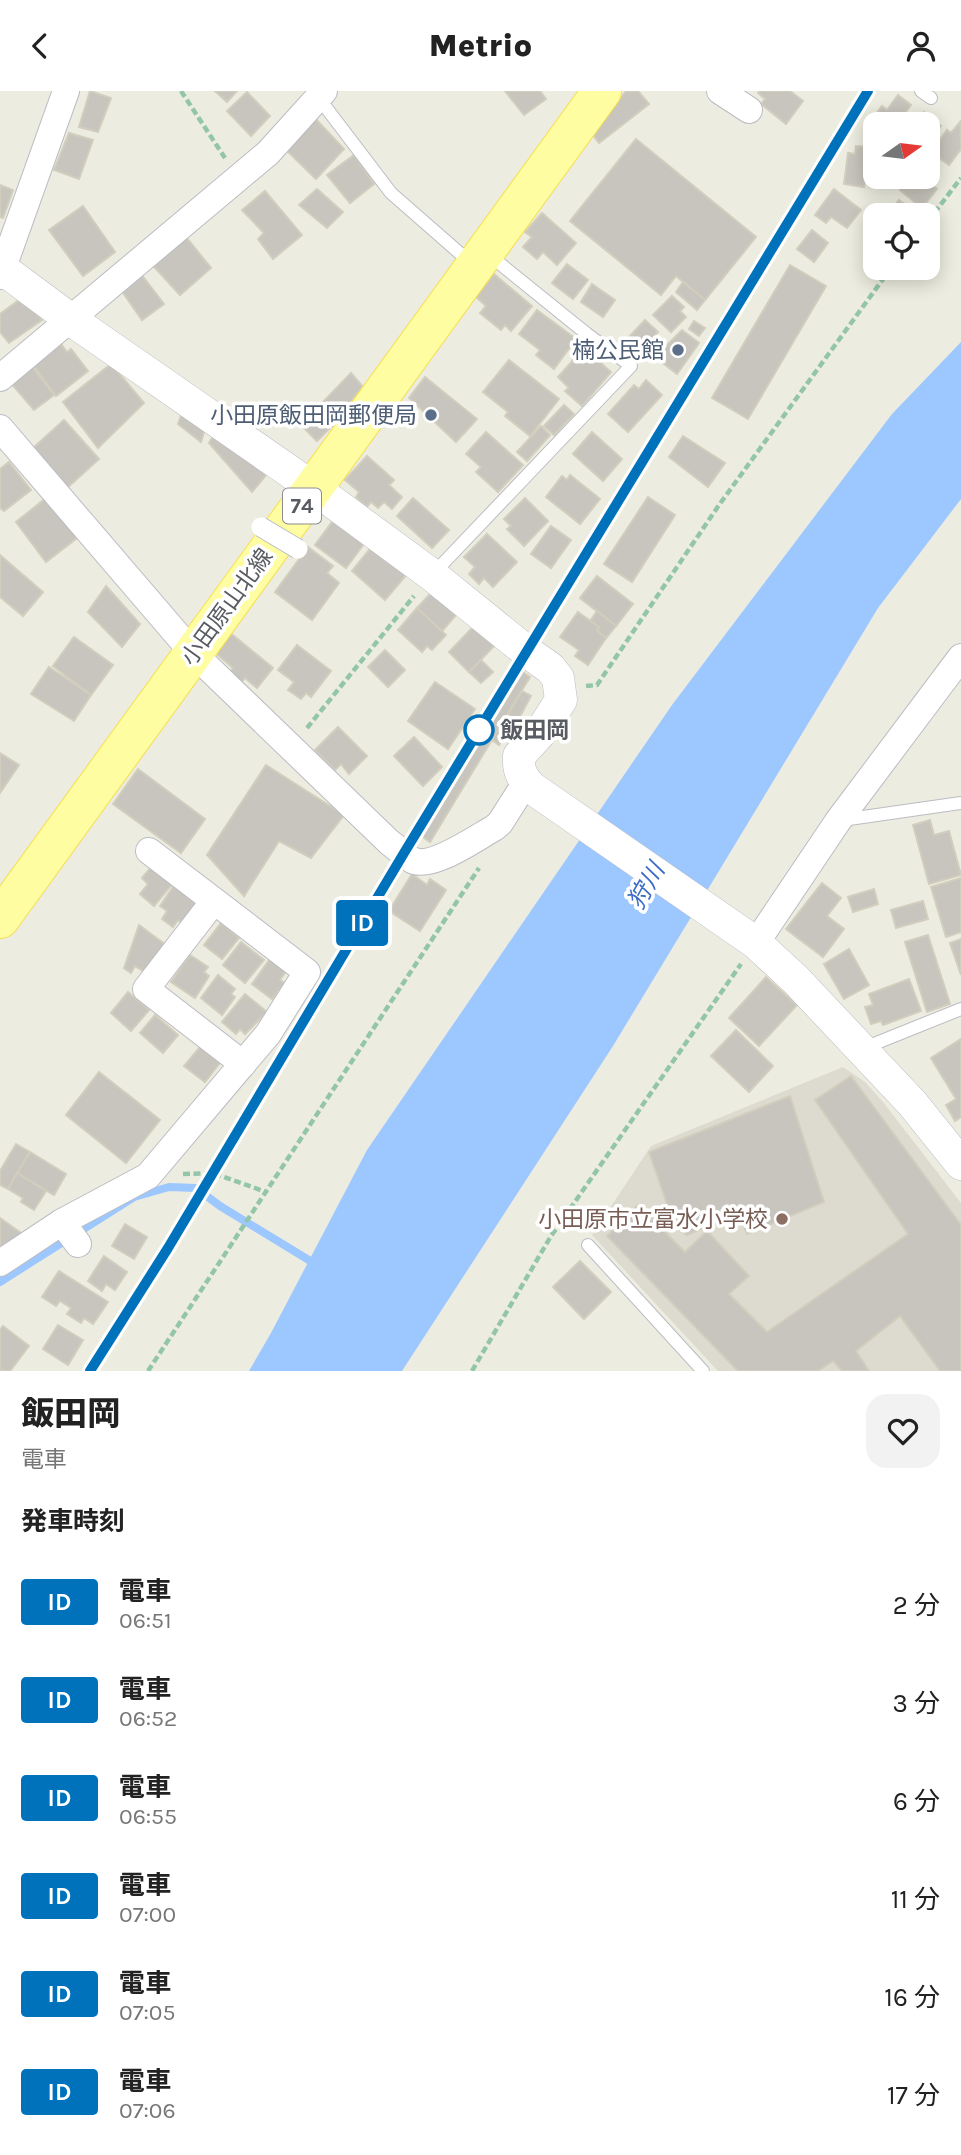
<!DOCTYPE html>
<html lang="ja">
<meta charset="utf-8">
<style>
:root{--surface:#fff;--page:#f2f2f2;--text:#222;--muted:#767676}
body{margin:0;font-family:Karla,"Noto Sans JP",sans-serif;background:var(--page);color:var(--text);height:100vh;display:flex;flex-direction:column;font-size:26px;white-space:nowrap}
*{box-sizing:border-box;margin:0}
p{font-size:23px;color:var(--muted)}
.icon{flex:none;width:38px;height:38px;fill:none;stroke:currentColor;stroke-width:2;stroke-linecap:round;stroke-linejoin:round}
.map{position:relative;height:1280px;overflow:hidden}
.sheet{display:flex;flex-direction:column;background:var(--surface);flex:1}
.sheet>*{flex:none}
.badge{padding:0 14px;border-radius:5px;font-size:24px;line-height:46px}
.needle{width:46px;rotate:76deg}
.fabs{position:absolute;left:863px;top:21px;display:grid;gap:14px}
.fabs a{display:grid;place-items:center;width:77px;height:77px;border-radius:14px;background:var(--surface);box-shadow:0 4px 18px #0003;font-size:35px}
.map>.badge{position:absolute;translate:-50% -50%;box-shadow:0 0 0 4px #fff}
h2{padding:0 21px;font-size:26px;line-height:63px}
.round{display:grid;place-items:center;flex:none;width:74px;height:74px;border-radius:21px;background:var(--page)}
.summary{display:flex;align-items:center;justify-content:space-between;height:119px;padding:0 21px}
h1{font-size:33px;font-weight:800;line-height:52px}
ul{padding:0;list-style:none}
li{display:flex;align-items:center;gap:21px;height:98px;padding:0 21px}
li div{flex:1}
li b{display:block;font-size:26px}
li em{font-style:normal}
li .badge{min-width:77px;font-weight:700;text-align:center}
header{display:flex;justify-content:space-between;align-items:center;height:91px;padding:0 21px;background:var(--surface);font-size:32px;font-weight:800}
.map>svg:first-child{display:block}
</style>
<header><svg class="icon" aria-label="back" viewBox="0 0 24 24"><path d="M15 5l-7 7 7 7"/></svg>Metrio<svg class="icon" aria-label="person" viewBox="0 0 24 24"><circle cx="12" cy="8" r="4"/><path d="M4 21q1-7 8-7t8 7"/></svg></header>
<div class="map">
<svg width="961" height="1280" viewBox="0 0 961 1280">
<rect width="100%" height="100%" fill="#edece0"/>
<path fill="#dddbcf" d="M843,976l22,15 18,20 78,101v168h-243l-126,-136 59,-89z"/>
<path fill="#9dc7ff" d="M961,251v157l-83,109 -265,438 -211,325h-153l22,-38 96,-183 305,-445 220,-291z"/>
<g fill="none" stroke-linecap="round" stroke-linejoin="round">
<path stroke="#9dc7ff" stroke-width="8" d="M0,1191l134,-85 35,-10 27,1 24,18 97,59"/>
</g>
<g fill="#c7c5bd" stroke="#d1cebe" stroke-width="2">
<path d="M90,0l21,7 -13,34 -19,-5z"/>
<path d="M215,0h22l-10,11z"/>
<path d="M505,0h35l6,8 -22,16z"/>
<path d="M626,0h12l11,13 -50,39 -6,-8z"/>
<path d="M760,0h30l13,10 -17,23 -25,-20 4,-5 -7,-6z"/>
<path d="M247,1l23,24 -19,20 -24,-25z"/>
<path d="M898,4l13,10 -14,19h-22v2l-5,-4 12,-16 5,4z"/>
<path d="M924,21l17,14 -13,16v-18h-14z"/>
<path d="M312,24l32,34 -28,30 -35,-34z"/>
<path d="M960,31l1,27 -12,16 -18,-13 16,-22 4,3z"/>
<path d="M69,42l24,7 -14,39 -25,-9z"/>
<path d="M636,48l120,98 -51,63 -29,-24 -15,19 -91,-74z"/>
<path d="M856,55l13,1 -5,40 -20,-3 4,-31 7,1z"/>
<path d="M354,64l20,29 -24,19 -23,-28z"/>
<path d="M910,86h11l16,12 -15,19 -22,-18z"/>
<path d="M0,94l13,5 -10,28 -3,-1z"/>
<path d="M317,98l26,23 -16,16 -28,-23z"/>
<path d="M834,98l27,21 -14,18 -16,-11 -5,6 -11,-8z"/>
<path d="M265,100l37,44 -29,24 -15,-20 6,-6 -22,-23z"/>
<path d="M899,109l17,13 -1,2h-28z"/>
<path d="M83,115l32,46 -32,24 -34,-46z"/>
<path d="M542,122l34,30 -19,22 -14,-13 -6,7 -14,-12 9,-10 -7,-5z"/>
<path d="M812,139l16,13 -14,19 -17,-13z"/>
<path d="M182,141l29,36 -31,27 -35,-38z"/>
<path d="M567,173l21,16 -15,19 -21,-16z"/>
<path d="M790,174l36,21 -78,133 -36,-21z"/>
<path d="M141,183l23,30 -22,16 -21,-30z"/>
<path d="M494,183l38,32 -21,25 -6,-6 -4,5 -21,-17 6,-7 -10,-9z"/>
<path d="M683,191l22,18 -8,10 -21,-18z"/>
<path d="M592,193l23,16 -12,17 -22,-15z"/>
<path d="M672,205l12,11 -4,4 6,6 -15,15 -18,-17z"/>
<path d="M23,206l19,23 -33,23 -9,-11v-18z"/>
<path d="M537,219l39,29 -22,30 -18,-14 4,-5 -21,-16z"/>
<path d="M645,229l13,12 -5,5 6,6 -11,12 -19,-18z"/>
<path d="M694,230l11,7 -6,8 -10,-7z"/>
<path d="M682,239l17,13 -22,31 -22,-17z"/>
<path d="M61,253l6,8 4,-3 17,22 -32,25 -23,-31z"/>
<path d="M584,257l27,24 -29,34 -17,-15 4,-3 -11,-11z"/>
<path d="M509,269l50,39 -29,37 -25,-20 3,-4 -25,-20z"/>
<path d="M111,273l33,39 -46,45 -35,-46z"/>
<path d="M31,274l23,30 -20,15 -25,-29z"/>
<path d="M351,282l12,14 -26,30 -14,-15z"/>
<path d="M425,286l52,42 -21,23 -47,-44z"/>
<path d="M646,289l16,15 -34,37 -20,-18 26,-29 5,4z"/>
<path d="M564,314l10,9 -20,21 -10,-9z"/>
<path d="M183,319l24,12 -6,20 -23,-18z"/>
<path d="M317,320l15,15 -15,15 -15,-15z"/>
<path d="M64,329l35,39 -32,29 -35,-39z"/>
<path d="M541,335l9,9 -23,26 -10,-9z"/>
<path d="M218,336l54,41 -20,24 -43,-49z"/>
<path d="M486,341l37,33 -25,27 -22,-20 5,-5 -15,-13z"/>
<path d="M592,341l30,27 -19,22 -30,-27z"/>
<path d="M683,345l42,27 -17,24 -39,-30z"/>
<path d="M367,365l27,24 -5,5 13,12 -10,12 -8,-7 -6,6 -7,-6 -4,5 -11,-10 3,-5 -14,-12z"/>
<path d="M9,371l22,28 -27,21 -4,-3v-39z"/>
<path d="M570,384l30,24 -20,25 -34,-27 16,-21 5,4z"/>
<path d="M648,406l27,18 -43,67 -28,-18z"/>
<path d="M46,407l31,40 -31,24 -30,-40z"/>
<path d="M413,407l36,32 -17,18 -35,-32z"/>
<path d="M525,407l23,23 -24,25 -17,-17 4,-3 -7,-7z"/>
<path d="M335,427l31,23 -20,27 -31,-23z"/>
<path d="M551,435l20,14 -20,28 -20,-14z"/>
<path d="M487,443l30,28 -24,25 -9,-9 -5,6 -10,-10 6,-7 -11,-10z"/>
<path d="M374,453l33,30 -22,26 -33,-29z"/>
<path d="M308,456l25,19 -6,7 12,10 -27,37 -37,-28z"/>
<path d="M0,464l43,37 -20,24 -23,-19z"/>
<path d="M597,485l36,28 -17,22 -36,-28z"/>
<path d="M106,495l34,38 -18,23 -34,-35z"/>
<path d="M432,501l24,23 -14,16 -25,-23z"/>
<path d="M417,517l29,27 -14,15 -5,-4 -5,6 -24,-22z"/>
<path d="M597,520l19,15 -10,12 -9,-7 2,-4 -9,-6z"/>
<path d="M578,521l21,15 -2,4 9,7 -18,27 -13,-9 4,-6 -19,-13z"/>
<path d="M476,533l20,20 -27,28 -20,-20z"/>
<path d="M228,540l45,37 -16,20 -12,-10 -4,5 -12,-10 4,-5 -21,-18z"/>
<path d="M74,546l39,28 -22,30 -38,-29z"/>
<path d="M297,554l34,26 -20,26 -5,-4 -5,6 -13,-9 6,-8 -16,-12z"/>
<path d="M385,559l20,20 -17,17 -20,-20z"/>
<path d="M481,569l12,12 -12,11 -12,-11z"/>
<path d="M49,576l42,28 -17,26 -43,-27z"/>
<path d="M521,580l9,6 -100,165 -10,-7z"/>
<path d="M435,591l40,27 -27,40 -40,-28z"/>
<path d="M522,600l9,5 -13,24 -10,-6z"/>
<path d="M504,629l8,5 -13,20 -7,-5z"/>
<path d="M338,636l29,29 -18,18 -8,-10 -6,6 -20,-20z"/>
<path d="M414,646l28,30 -19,19 -29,-30z"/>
<path d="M0,662l19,12 -19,28z"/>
<path d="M266,674l78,50 -33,43 -32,-17 -35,55 -37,-41z"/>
<path d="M138,678l67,50 -24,34 -68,-49z"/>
<path d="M930,729l4,15 15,-4 12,44 -32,9 -16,-59z"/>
<path d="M153,774l21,17 -20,24 -14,-12 8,-10 -6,-6z"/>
<path d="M412,783l15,11 3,-6 16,11 -26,41 -31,-20z"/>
<path d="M961,787v54l-15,5 -15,-50z"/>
<path d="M822,792l19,15 -14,18 17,13 -21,28 -37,-28z"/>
<path d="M175,793l24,17 -16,23 -5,-4 -5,7 -11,-8 5,-8 -7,-5z"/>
<path d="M874,798l4,15 -25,8 -5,-15z"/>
<path d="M923,810l5,18 -32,9 -5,-18z"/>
<path d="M221,832l18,15 -17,21 -18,-14z"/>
<path d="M139,834l27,20 -20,28 -11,-7 -4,7 -7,-5z"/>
<path d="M928,844l22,69 -23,8 -22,-70z"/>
<path d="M961,848v36l-11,-32z"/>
<path d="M241,851l23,18 -19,23 -22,-18z"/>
<path d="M849,858l20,36 -25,14 -20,-35z"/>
<path d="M190,864l18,12 -4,5 5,4 -14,22 -24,-16z"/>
<path d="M270,868l16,12 -6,9 5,3 -13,16 -20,-15z"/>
<path d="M218,884l17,14 -4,5 4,3 -13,18 -21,-17z"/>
<path d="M766,886l31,28 -38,41 -30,-28z"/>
<path d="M909,888l12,32 -38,14 -2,-4 -10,3 -6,-17 8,-2 -4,-11z"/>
<path d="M128,901l21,18 -18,21 -20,-18z"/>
<path d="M245,903l22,18 -22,22 -5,-5 -4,5 -14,-12z"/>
<path d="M155,924l23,20 -15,18 -23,-20z"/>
<path d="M736,939l37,36 -24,26 -38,-36z"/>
<path d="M961,948v78l-6,4 -9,-16 10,-6 -25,-41z"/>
<path d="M200,956l20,16 -15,19 -21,-16z"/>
<path d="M99,981l61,48 -34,43 -60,-48z"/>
<path d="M851,985l110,149v146h-21l-40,-55 -44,35 13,20h-27l-9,-10 -15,10h-80l-131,-135 31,-31 47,47 22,-21 42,45 -20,18 38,38 141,-98 -93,-134z"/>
<path d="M790,1005l34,106 -77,32 -8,-23 -52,24 -12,-8 -26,-75z"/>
<path d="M16,1053l14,8 -22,37 -8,-4v-14z"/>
<path d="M30,1061l36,22 -12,21 -37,-22z"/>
<path d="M17,1082l29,18 -12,19 -13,-8 2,-4 -15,-9z"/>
<path d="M0,1127l24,17 -24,17z"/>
<path d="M125,1133l22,13 -13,22 -22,-13z"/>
<path d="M104,1165l23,16 -12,18 -9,-6 -4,7 -14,-10z"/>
<path d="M580,1170l31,31 -27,27 -31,-32z"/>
<path d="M59,1180l49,31 -15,22 -9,-6 -3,5 -14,-9 4,-6 -11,-7 -4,5 -14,-9z"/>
<path d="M58,1234l25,15 -15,25 -25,-16z"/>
<path d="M3,1235l26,20 -19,25 -10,-1v-40z"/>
</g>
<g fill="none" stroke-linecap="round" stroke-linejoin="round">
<g stroke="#bbbcc3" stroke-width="14">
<g id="service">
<path d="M921,0l10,7"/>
<path d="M318,6l73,96 80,70"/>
<path d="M432,484l199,-209 -44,-32 -99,-80"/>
<path d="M842,729l119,-17"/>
<path d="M864,957l97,-39"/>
<path d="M588,1154l115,126"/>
</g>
</g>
<g stroke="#bbbcc3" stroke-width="28">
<g id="minor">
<path d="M720,0l29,19"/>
<path d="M0,185l66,-185"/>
<path d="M0,287l268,-225 56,-62"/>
<path d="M0,337l193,225 196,189c8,6 15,13 23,18 19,10 64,-22 82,-32l6,-5 26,-41"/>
<path d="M214,810l-68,88 97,75"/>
<path d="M756,852l82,-122 123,-164"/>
<path d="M62,1131l16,22"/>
<path d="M0,1172l62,-41 86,-46 120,-142 39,-62 -158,-121"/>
</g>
</g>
<g stroke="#bbbcc3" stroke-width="33">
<path id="tertiary" d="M0,176l70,52 245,170 117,86 94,76 24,17 8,10 3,22 -21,33 -21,23c-1,15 3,22 13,32l224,155 40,37 116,123 49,61"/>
</g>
<g stroke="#f6df4f" stroke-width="40">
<path id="primary" d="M0,828l602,-828"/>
</g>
<g stroke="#93c6a9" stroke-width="4.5" stroke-dasharray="7 3.5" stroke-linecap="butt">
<path d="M181,0l44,67"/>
<path d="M928,130l33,-43"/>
<path d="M586,595l11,-1 122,-180 172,-237"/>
<path d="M307,637l107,-132"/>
<path d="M183,1083l30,-1 53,19"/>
<path d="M148,1280l331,-503"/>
<path d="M472,1280l79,-135 190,-272"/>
</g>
<use href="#service" stroke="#fff" stroke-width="12"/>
<use href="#minor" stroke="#fff" stroke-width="26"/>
<use href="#tertiary" stroke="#fff" stroke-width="32"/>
<use href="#primary" stroke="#fffda2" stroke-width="38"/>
<g stroke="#b4b4b5" stroke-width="8">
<path id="rail" d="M90,1280l78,-123 236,-395 464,-762"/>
</g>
<use href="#rail" stroke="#fff" stroke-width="5" stroke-dasharray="16" stroke-linecap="butt"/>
<g stroke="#bbbcc3" stroke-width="21" stroke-linecap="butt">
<path id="pedestrian-bridge" d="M261,436l37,22"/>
</g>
<use href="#pedestrian-bridge" stroke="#fff" stroke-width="19"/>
</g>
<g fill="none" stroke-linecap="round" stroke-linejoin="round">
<g stroke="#fff" stroke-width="16">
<path id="line" d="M90,1280l78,-123 236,-395 464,-762"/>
</g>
<use href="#line" stroke="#0072bc" stroke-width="10"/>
</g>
<g fill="#5c6f8a" stroke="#fff" stroke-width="2.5">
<circle cx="678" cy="259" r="7"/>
<circle cx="431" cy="324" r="7"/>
</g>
<circle fill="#fff" stroke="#0072bc" stroke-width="3.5" cx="479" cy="639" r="14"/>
<circle fill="#8d6e63" stroke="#fff" stroke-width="2.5" cx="782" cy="1128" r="7"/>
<g text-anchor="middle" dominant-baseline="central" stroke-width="7" stroke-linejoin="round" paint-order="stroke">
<rect fill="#fff" stroke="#8b8c91" stroke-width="2" x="283" y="397.5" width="38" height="35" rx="5"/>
<g font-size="21" font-weight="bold" fill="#595b62">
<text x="302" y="415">74</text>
</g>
<g font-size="23" fill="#4e5e75" stroke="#fff" text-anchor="end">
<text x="664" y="259">楠公民館</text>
<text x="417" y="324">小田原飯田岡郵便局</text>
</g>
<g font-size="23" fill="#595b62" stroke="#fff">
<text transform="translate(227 516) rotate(-54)">小田原山北線</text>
</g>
<g font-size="23" font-weight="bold" fill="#595b62" stroke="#fff" text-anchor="start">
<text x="500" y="639">飯田岡</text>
</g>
<g font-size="23" fill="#785e54" stroke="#fff" text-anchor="end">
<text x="768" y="1128">小田原市立富水小学校</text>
</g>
<g font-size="24" font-style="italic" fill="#3c6cc6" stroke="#fff">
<text transform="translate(646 795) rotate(-60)">狩川</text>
</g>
</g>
</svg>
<div class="fabs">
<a><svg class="needle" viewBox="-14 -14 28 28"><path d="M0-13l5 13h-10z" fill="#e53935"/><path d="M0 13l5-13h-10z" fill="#767676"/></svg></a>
<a><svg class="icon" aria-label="locate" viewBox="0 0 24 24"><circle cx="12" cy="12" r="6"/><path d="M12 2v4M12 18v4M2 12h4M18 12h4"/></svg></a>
</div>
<b class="badge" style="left:362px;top:832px;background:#0072bc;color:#fff">ID</b>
</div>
<section class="sheet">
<div class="summary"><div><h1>飯田岡</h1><p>電車</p></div><a class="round"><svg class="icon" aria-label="heart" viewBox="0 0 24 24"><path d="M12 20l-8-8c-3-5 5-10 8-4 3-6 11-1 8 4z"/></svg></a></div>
<h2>発車時刻</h2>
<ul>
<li><span class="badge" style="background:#0072bc;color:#fff">ID</span><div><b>電車</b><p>06:51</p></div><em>2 分</em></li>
<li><span class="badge" style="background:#0072bc;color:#fff">ID</span><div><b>電車</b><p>06:52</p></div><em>3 分</em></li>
<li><span class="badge" style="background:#0072bc;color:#fff">ID</span><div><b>電車</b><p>06:55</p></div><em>6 分</em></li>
<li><span class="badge" style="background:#0072bc;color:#fff">ID</span><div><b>電車</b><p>07:00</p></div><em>11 分</em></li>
<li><span class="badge" style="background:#0072bc;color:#fff">ID</span><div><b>電車</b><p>07:05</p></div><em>16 分</em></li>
<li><span class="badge" style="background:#0072bc;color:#fff">ID</span><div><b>電車</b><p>07:06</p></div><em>17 分</em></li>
</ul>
</section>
